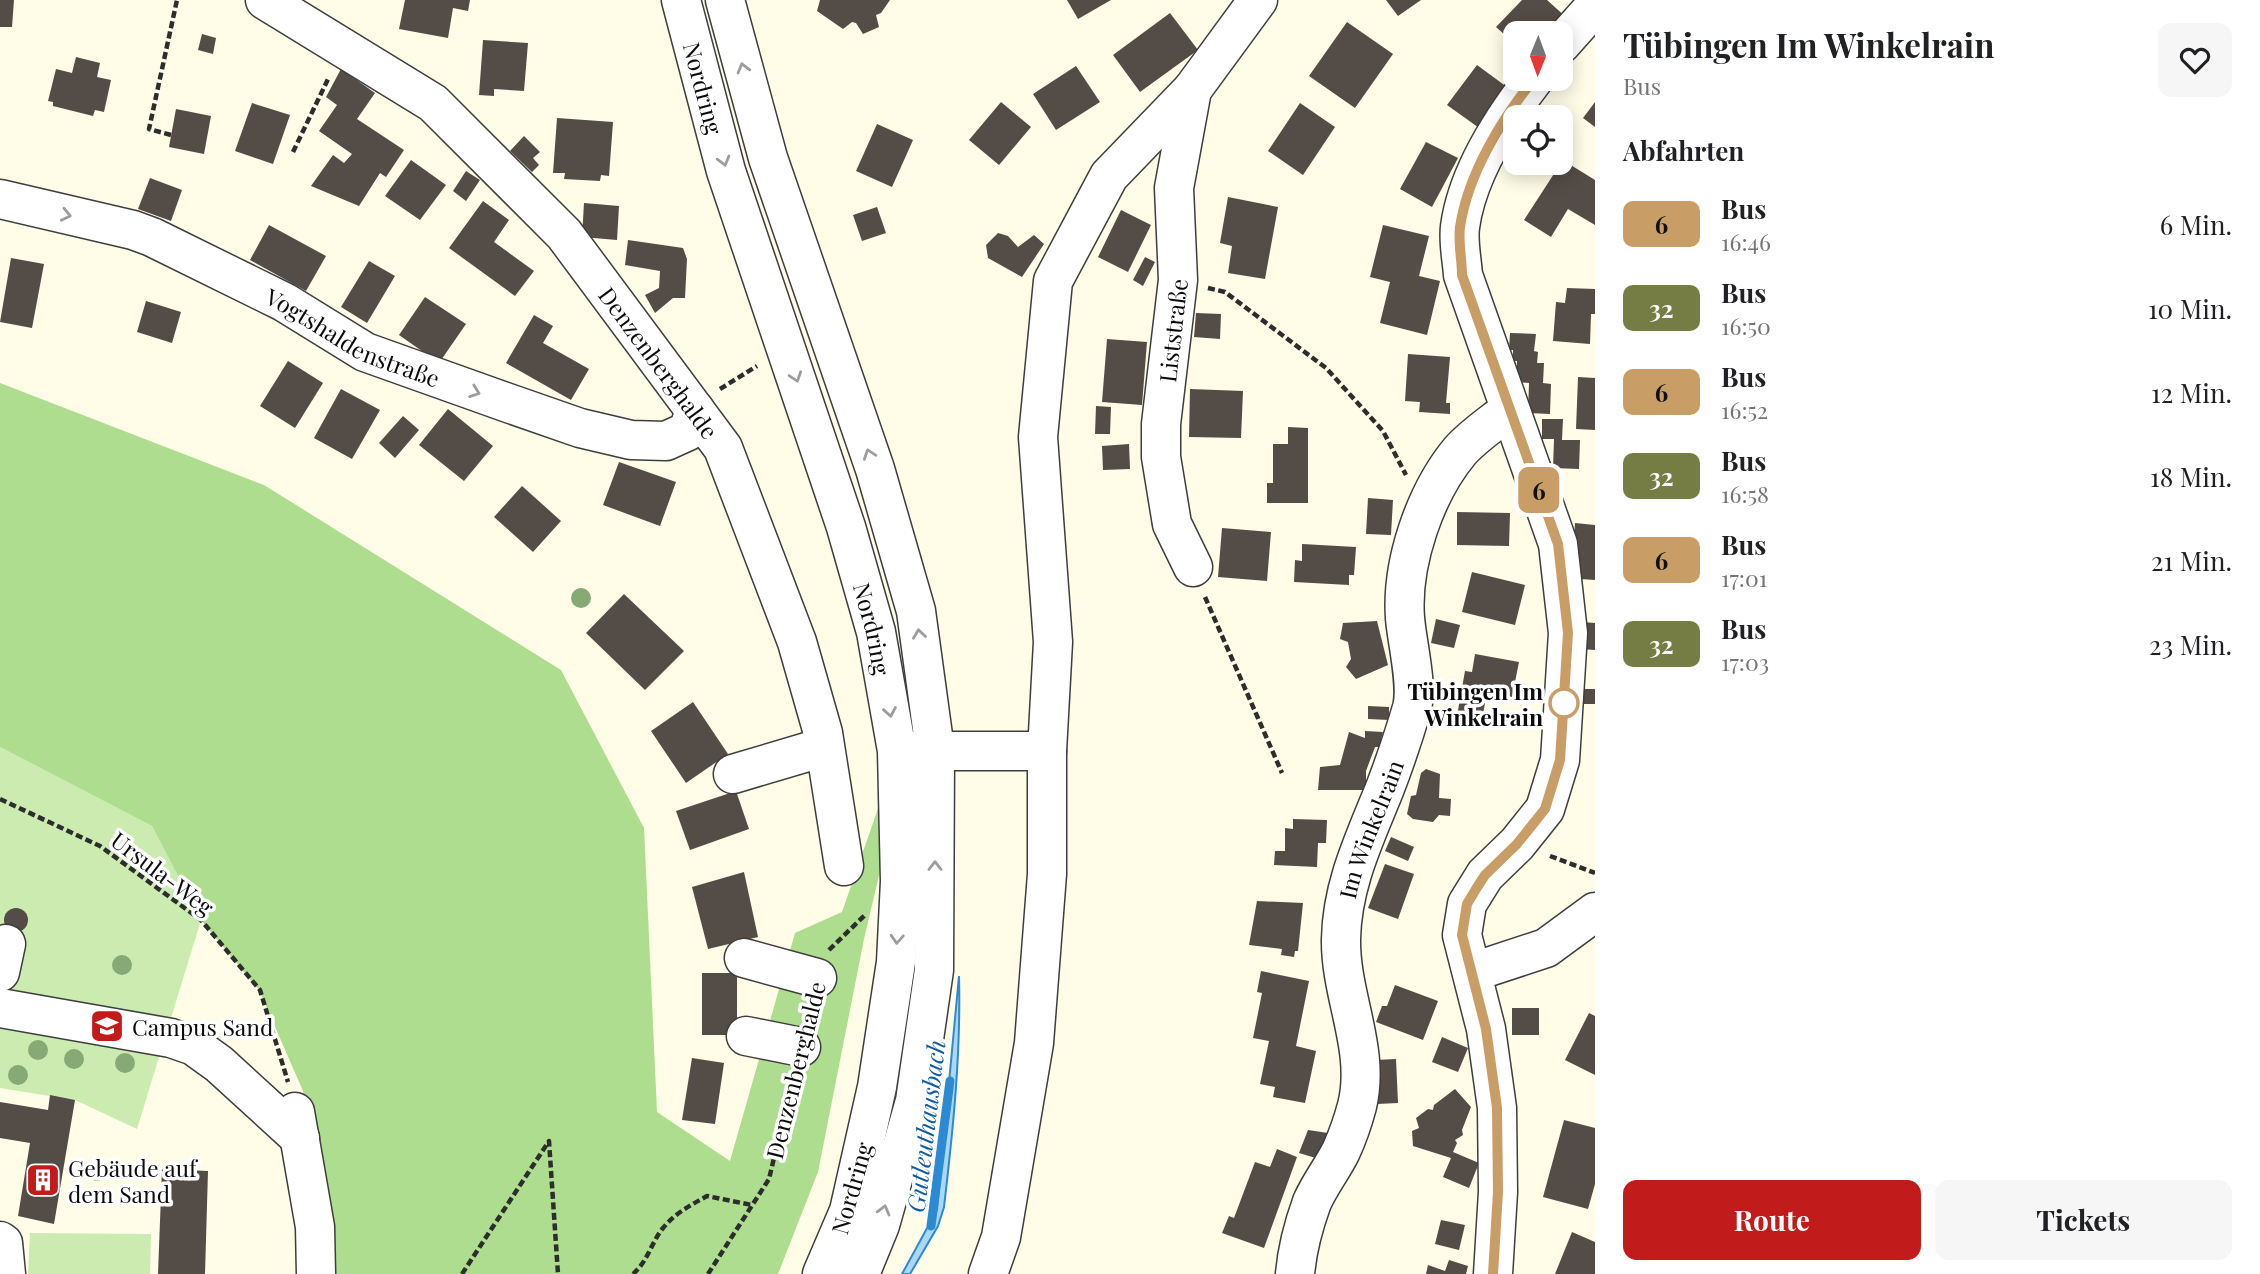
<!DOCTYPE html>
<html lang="de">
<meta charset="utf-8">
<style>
:root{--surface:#fff;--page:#f6f6f6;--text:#202124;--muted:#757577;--accent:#c21b1c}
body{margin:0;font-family:"Playfair Display",serif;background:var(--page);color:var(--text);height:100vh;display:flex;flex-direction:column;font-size:26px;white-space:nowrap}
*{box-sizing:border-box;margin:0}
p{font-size:23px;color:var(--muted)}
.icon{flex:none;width:38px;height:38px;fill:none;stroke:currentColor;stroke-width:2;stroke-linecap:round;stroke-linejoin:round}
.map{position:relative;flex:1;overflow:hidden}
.panel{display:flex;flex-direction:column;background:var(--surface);width:665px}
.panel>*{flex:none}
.badge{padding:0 14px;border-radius:10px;font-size:24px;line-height:46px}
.needle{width:46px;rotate:181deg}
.tools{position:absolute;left:1503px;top:21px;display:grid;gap:14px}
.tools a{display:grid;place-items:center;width:70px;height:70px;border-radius:14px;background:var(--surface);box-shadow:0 4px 18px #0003;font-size:35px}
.map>.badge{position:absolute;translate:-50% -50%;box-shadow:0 0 0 4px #fff}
h2{padding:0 28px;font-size:26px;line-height:63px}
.round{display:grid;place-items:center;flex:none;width:74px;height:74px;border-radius:14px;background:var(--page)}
.head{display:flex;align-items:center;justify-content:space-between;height:119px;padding:0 28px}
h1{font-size:33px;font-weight:700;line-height:52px}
.action{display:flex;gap:14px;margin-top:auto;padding:14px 28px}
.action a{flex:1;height:80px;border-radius:14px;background:var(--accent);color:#fff;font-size:28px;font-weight:700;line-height:80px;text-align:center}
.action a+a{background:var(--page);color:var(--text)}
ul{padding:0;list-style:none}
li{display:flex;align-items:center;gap:21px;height:84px;padding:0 28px}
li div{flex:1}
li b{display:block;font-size:26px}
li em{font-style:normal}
li .badge{min-width:77px;font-weight:700;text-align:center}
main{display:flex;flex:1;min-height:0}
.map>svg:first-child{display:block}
</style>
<main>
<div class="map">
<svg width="1595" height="1274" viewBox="0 0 1595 1274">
<rect width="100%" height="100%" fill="#fffce8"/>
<g fill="#ccebb0">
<path d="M0,747l152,79 49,94 -64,209 -62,-29 -75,-12z"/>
<path d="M30,1233l121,1 -1,40h-122z"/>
</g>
<path fill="#aedd8f" d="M0,383l264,102 297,185 83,158 13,284 73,49 65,-228 47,-21 40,-115 -1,70 -17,72 -46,233 -40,102h-449v-14l-26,-169 -44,-101 -58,-70 -49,-94 -152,-79z"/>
<path fill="#aad8fa" stroke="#2c8ad5" stroke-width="2" d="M959,976c2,78 -6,154 -15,231l-6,19 -28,48h-8l35,-64z"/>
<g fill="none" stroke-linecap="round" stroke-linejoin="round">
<path stroke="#2c8ad5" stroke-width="9" d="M931,1226l19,-145"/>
</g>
<g fill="#544c46">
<path d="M0,0h14l-2,27h-12z"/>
<path d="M405,0h65l-2,11 -15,-3 -5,30 -49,-9z"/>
<path d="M820,0h70l-9,13 -5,2 3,12 -16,7 -7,-11 -4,-1 -9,7 -26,-18z"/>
<path d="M1067,0h44l-33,19z"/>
<path d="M1386,0h35l-23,16z"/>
<path d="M1522,0h25l20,18 -14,15h-37v12l-20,-18z"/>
<path d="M1170,13l28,37 -58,42 -27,-37z"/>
<path d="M1347,22l46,32 -38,54 -46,-32z"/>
<path d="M202,34l14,4 -3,16 -15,-4z"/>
<path d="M483,40l45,3 -4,48 -30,-2v7l-15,-1z"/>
<path d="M76,57l24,6 -3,14 14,3 -7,32 -9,-2 -2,6 -40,-10v-4l-5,-1 8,-32 16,4z"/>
<path d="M1477,65l34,25 -29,40 -35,-25z"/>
<path d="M1076,66l24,36 -44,28 -23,-36z"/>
<path d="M341,69l34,24 -18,26 47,31 -18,27 -6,-4 -21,33 -48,-20 22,-31 11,8 8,-9 -33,-23 18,-26 -11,-8z"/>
<path d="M1001,102l30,25 -32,38 -30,-25z"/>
<path d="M1595,102v25l-12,-9z"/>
<path d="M252,103l38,12 -17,49 -38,-13z"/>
<path d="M1300,103l35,24 -32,48 -35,-24z"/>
<path d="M176,109l35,7 -7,38 -35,-7z"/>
<path d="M557,118l56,4 -4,54 -8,-1 -1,6 -36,-2 1,-6h-12z"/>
<path d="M877,124l36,16 -21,47 -36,-16z"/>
<path d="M524,136l16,16 -7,6 6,7 -7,7 -22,-21z"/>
<path d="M1426,142l32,16 -26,49 -32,-18z"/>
<path d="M1561,159l34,21v45l-27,-16 -17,28 -27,-17 37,-57z"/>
<path d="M411,160l35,25 -26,35 -35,-24z"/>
<path d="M466,171l14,9 -14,21 -13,-10z"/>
<path d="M150,178l32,12 -11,31 -33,-12z"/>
<path d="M1228,197l50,10 -13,72 -37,-6 4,-27 -12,-3z"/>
<path d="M483,201l26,19 -15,22 40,29 -19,25 -66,-48z"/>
<path d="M584,203l35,3 -2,34 -35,-3z"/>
<path d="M877,207l9,26 -24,8 -9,-26z"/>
<path d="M1121,210l30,15 -23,47 -30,-15z"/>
<path d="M269,225l57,31 -20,35 -56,-31z"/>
<path d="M1383,225l46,11 -10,40 21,5 -13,54 -47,-12 10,-41 -20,-5z"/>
<path d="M998,233l10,3 10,11 16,-12 10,9 -22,33 -34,-19 -2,-13z"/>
<path d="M628,240l55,8 4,11 -2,39h-12l-18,15 -10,-18 14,-7 1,-17 -35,-6z"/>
<path d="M1145,257l10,5 -12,24 -10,-6z"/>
<path d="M11,258l33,6 -12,64 -32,-6z"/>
<path d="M369,261l26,15 -28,47 -26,-16z"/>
<path d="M1567,288l28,1v25h-4l-1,30 -37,-3 3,-39 9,1z"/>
<path d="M425,297l41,27 -27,39 -40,-28z"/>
<path d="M146,301l35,11 -9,31 -35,-11z"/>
<path d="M1196,313l25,1 -1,25 -26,-2z"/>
<path d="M534,315l19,11 -10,17 46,26 -18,31 -65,-37z"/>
<path d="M1510,333l26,1 -2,17 4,1 -1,11h7l-1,20 8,1 -1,30 -22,-1 1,-30 -13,-1 1,-21h-4v-11h-4z"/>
<path d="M1107,339l40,3 -5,63 -40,-3z"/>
<path d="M1408,354l42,3 -4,46h4v11l-31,-2 1,-10 -15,-1z"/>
<path d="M288,361l35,22 -28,45 -35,-22z"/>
<path d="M1578,377l17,1v52l-19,-1z"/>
<path d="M341,389l39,21 -28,49 -38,-21z"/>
<path d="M1190,389l53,2 -2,47 -52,-1z"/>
<path d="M1096,406l15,1 -1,27h-15z"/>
<path d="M448,409l45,37 -29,35 -45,-36z"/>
<path d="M403,416l16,14 -24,28 -16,-15z"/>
<path d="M1542,419h21l-1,21h18l-1,29 -26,-1 1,-29h-12z"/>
<path d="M1288,427l20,1v75h-41v-20h6v-39h15z"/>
<path d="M1129,444l1,25 -27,1 -1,-24z"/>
<path d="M619,462l57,20 -16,44 -57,-21z"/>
<path d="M522,486l39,35 -28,31 -39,-35z"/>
<path d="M1368,498l25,2 -2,35 -25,-1z"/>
<path d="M1457,512l53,1 -1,33 -52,-1z"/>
<path d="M1575,523l20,2v55l-15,-1 1,-14h-5l-3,-12z"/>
<path d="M1222,528l49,4 -4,49 -49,-4z"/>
<path d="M1302,544l54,3 -2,28h-5v10l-55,-3 1,-22 7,1z"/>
<path d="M1472,572l53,13 -10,40 -53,-13z"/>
<path d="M624,594l60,57 -39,39 -59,-57z"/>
<path d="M1436,619l24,6 -6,23 -23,-5z"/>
<path d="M1377,621l11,44 -32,14 -10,-12 5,-8 -3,-17 -8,-3 3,-16z"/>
<path d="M1582,622l13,1v27l-15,-1z"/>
<path d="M1475,654l44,8 -7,35 -25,-5 -5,28 -25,-4 8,-45 7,1z"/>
<path d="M1581,689h14v15h-15z"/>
<path d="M693,702l35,52 -42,29 -35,-52z"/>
<path d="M1368,706l21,1v13l-21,-1z"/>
<path d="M1365,731l18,1 -4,15h-4l-9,24v19h-48l2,-23 20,-2 9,-33 16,6z"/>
<path d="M1426,769l14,5 -1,24 12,1 -1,17 -11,-1 -6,7 -20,-3 -6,-5 4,-18 5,-1 5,-22z"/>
<path d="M736,791l13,38 -59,21 -14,-39z"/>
<path d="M1293,819l34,1 -1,23h-8l-1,24 -43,-2 1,-14h10v-23l8,1z"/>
<path d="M1391,837l23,10 -6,14 -23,-10z"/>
<path d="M1385,864l29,10 -16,45 -30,-11z"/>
<path d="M744,872l14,65 -50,12 -16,-62z"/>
<path d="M1257,901l46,2 -5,48h-3l-1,6 -13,-2 1,-6 -33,-4z"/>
<circle cx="16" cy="920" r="12"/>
<path d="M1261,971l48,10 -13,65 20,5 -11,52 -32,-6 2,-10 -15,-3 9,-43 -16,-3 9,-45 -5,-1z"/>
<rect x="702" y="973" width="35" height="62"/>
<path d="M1395,985l43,16 -15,39 -47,-18 6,-16h5z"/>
<rect x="1512" y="1008" width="27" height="27"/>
<path d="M1589,1013l6,3v59l-30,-15z"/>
<path d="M1442,1037l26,11 -10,24 -26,-10z"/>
<path d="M692,1058l32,5 -9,61 -33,-4z"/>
<path d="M1396,1059l2,44 -21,1 -2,-44z"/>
<path d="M1455,1089l16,18 -9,23 1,5 -8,5 2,3 -4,9 26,11 -10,25 -26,-11 8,-19 -38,-12 -1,-15 7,-3 -3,-10 12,-9 5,1 1,-5z"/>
<path d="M50,1095l25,5 -21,124 -36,-8 12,-73 -30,-5v-36l48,8z"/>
<path d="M1564,1120l31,8v56l-7,25 -45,-12z"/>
<path d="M1308,1130l20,3 -9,26 -20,-6z"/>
<path d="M1277,1149l20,8 -33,91 -42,-15 7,-17 5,2 21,-56 15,5z"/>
<path d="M162,1169l46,2 -3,103h-47z"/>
<path d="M1441,1220l24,5 -6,25 -24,-6z"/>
<path d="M1572,1232l23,10v32h-40z"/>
<path d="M1449,1260l19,6 -2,8h-40l2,-9 17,6z"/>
</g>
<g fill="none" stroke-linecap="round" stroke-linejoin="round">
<g stroke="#3e3e3e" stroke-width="41">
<g id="minor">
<path id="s1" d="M265,0l168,103 131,131 159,214 74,194 26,91 21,133"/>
<path id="s2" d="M681,0l45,171 120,356 30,105 21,119 3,130 -4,81 -19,125 -28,124 -27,63"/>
<path d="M725,0l43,158 107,311 41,142 19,139 -1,220 -19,131 -35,124 -20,49"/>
<path d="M1561,44l34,-38"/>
<path id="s3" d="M0,199l133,31 19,7 132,65 81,50 146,52 69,24 51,12 35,1 22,-10 7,-21"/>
<path id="s4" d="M1193,567l-21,-43 -11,-67v-33l17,-144 -4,-92 18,-98 66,-90"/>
<path d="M909,751h138"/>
<path d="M733,774l91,-27"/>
<path d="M744,958l73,20"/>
<path d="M0,972l6,-28"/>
<path d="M1473,972l73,-24 49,-36"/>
<path d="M0,1008l171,30 23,8 25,18 81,74"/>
<path d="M746,1036l55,11"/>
<path d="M295,1112l20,115 1,47"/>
<path d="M0,1241l3,2 3,31"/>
<path d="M988,1274l13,-37 33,-194 13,-169v-123l6,-109 -15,-205 15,-156 56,-105 83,-86"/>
<path id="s5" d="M1295,1274c2,-23 9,-50 17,-72 8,-18 20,-33 29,-51 6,-13 12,-30 16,-45 14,-57 -17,-110 -16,-167 1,-55 24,-101 44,-151 10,-26 19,-53 27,-80 6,-23 -5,-65 -7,-90 -4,-55 20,-125 55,-167 13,-15 33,-28 49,-41"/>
<path d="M1493,1274l5,-82 -1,-84 -11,-79 -24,-94 5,-31 18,-29 32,-31 28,-35 15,-49 8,-127 -10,-89 -95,-269c-1,-15 -5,-33 -3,-48 7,-53 42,-107 74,-148"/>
</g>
</g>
<g stroke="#2d2d2d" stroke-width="4.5" stroke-dasharray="7 3.5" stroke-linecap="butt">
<path d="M171,135l-22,-6 28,-129"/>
<path d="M293,152l36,-75"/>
<path d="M1208,288l17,4 101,76 57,63 23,44"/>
<path d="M720,389l37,-23"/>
<path d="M1205,597l77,176"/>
<path d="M0,799l100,47 101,74 59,70 28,92"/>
<path d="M1550,856l45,17"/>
<path d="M829,950l36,-35"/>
<path d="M462,1274l87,-133 9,133"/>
<path d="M633,1274c15,-13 18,-31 30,-46 12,-15 28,-23 44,-32l45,9"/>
<path d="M708,1274l61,-95 24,-101"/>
</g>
<use href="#minor" stroke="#fff" stroke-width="38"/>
</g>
<g fill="#87a976">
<circle cx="581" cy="598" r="10"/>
<circle cx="122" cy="965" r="10"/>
<circle cx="38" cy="1050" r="10"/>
<circle cx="74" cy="1059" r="10"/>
<circle cx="125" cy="1063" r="10"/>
<circle cx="18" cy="1075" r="10"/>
<circle cx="97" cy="1171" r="10"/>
</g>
<defs><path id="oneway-chevron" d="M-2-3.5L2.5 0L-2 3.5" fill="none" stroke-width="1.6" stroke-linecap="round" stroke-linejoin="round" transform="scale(1.75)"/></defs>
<g stroke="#9d9d9d">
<use href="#oneway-chevron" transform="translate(743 68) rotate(-105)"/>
<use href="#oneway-chevron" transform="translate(724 161) rotate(75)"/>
<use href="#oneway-chevron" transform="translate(66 215) rotate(13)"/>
<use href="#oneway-chevron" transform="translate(796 377) rotate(72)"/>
<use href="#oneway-chevron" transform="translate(475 392) rotate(20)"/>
<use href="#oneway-chevron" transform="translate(869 454) rotate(-109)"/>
<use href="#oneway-chevron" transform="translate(919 634) rotate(-98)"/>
<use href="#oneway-chevron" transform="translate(890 712) rotate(80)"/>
<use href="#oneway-chevron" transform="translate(935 866) rotate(-90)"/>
<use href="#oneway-chevron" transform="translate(897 939) rotate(93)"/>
<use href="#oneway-chevron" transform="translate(884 1210) rotate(-75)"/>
</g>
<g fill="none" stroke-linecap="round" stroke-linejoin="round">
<g stroke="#fff" stroke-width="16">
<path id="line" d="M1493,1274l5,-82 -1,-84 -11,-79 -24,-94 5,-31 9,-15 9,-14 32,-31 28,-35 15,-49 8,-127 -10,-89 -96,-269c0,-15 -4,-33 -2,-48 8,-53 41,-107 74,-148"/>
</g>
<use href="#line" stroke="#c99d66" stroke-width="10"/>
</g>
<defs>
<g id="university-square" transform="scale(1.75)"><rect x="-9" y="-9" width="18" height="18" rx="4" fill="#c21b1c" stroke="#fff"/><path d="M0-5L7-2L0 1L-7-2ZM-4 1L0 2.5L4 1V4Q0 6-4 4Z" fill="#fff"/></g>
<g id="building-square" transform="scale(1.75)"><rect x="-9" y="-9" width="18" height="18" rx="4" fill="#c21b1c" stroke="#fff"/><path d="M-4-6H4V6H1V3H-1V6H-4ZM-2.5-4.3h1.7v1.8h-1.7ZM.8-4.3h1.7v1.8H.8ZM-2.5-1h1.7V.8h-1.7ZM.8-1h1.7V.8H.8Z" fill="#fff"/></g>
</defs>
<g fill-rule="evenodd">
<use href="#university-square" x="107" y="1026"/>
<use href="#building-square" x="43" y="1180"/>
</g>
<circle fill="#fff" stroke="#c99d66" stroke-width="3.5" cx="1564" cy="703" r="14"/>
<g text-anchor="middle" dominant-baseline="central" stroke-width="7" stroke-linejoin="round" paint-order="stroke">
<g font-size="23" fill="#0b0b0b" stroke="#fff">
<text stroke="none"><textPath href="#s2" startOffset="91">Nordring</textPath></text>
<text stroke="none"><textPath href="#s4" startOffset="243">Liststraße</textPath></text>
<text stroke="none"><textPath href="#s3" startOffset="382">Vogtshaldenstraße</textPath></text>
<text stroke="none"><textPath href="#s1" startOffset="542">Denzenberghalde</textPath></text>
<text stroke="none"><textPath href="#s2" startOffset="658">Nordring</textPath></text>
<text stroke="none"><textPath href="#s5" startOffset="464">Im Winkelrain</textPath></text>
<text transform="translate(163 873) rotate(37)">Ursula-Weg</text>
<text transform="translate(795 1070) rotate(-76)">Denzenberghalde</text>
<text transform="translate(851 1188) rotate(-74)">Nordring</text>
</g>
<g font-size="23" font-weight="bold" fill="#0b0b0b" stroke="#fff" text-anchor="end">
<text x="1543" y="690">Tübingen Im<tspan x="1543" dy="26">Winkelrain</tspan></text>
</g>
<g font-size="23" fill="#0b0b0b" stroke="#fff" text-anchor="start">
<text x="132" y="1026">Campus Sand</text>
<text x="68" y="1167">Gebäude auf<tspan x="68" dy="26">dem Sand</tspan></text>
</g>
<g font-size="24" font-style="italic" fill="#0e5ba2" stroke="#fff">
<text transform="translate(925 1126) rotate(-83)">Gutleuthausbach</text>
</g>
</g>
</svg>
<div class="tools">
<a><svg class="needle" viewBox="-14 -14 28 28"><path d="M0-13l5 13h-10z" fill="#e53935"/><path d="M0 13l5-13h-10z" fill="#757577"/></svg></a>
<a><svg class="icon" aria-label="locate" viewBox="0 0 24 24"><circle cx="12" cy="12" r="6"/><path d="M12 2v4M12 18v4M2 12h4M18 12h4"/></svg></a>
</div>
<b class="badge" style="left:1539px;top:490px;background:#c99d66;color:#111">6</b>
</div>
<section class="panel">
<div class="head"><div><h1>Tübingen Im Winkelrain</h1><p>Bus</p></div><a class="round"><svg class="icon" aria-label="heart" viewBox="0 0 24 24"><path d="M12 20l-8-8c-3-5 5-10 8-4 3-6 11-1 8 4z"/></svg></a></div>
<h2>Abfahrten</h2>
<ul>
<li><span class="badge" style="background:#c99d66;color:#111">6</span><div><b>Bus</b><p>16:46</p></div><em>6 Min.</em></li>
<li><span class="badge" style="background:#757c44;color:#fff">32</span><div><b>Bus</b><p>16:50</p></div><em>10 Min.</em></li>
<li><span class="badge" style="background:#c99d66;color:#111">6</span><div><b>Bus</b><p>16:52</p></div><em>12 Min.</em></li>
<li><span class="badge" style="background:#757c44;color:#fff">32</span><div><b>Bus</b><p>16:58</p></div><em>18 Min.</em></li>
<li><span class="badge" style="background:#c99d66;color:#111">6</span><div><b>Bus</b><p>17:01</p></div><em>21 Min.</em></li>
<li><span class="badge" style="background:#757c44;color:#fff">32</span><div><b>Bus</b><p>17:03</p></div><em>23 Min.</em></li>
</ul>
<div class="action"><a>Route</a><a>Tickets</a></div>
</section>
</main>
